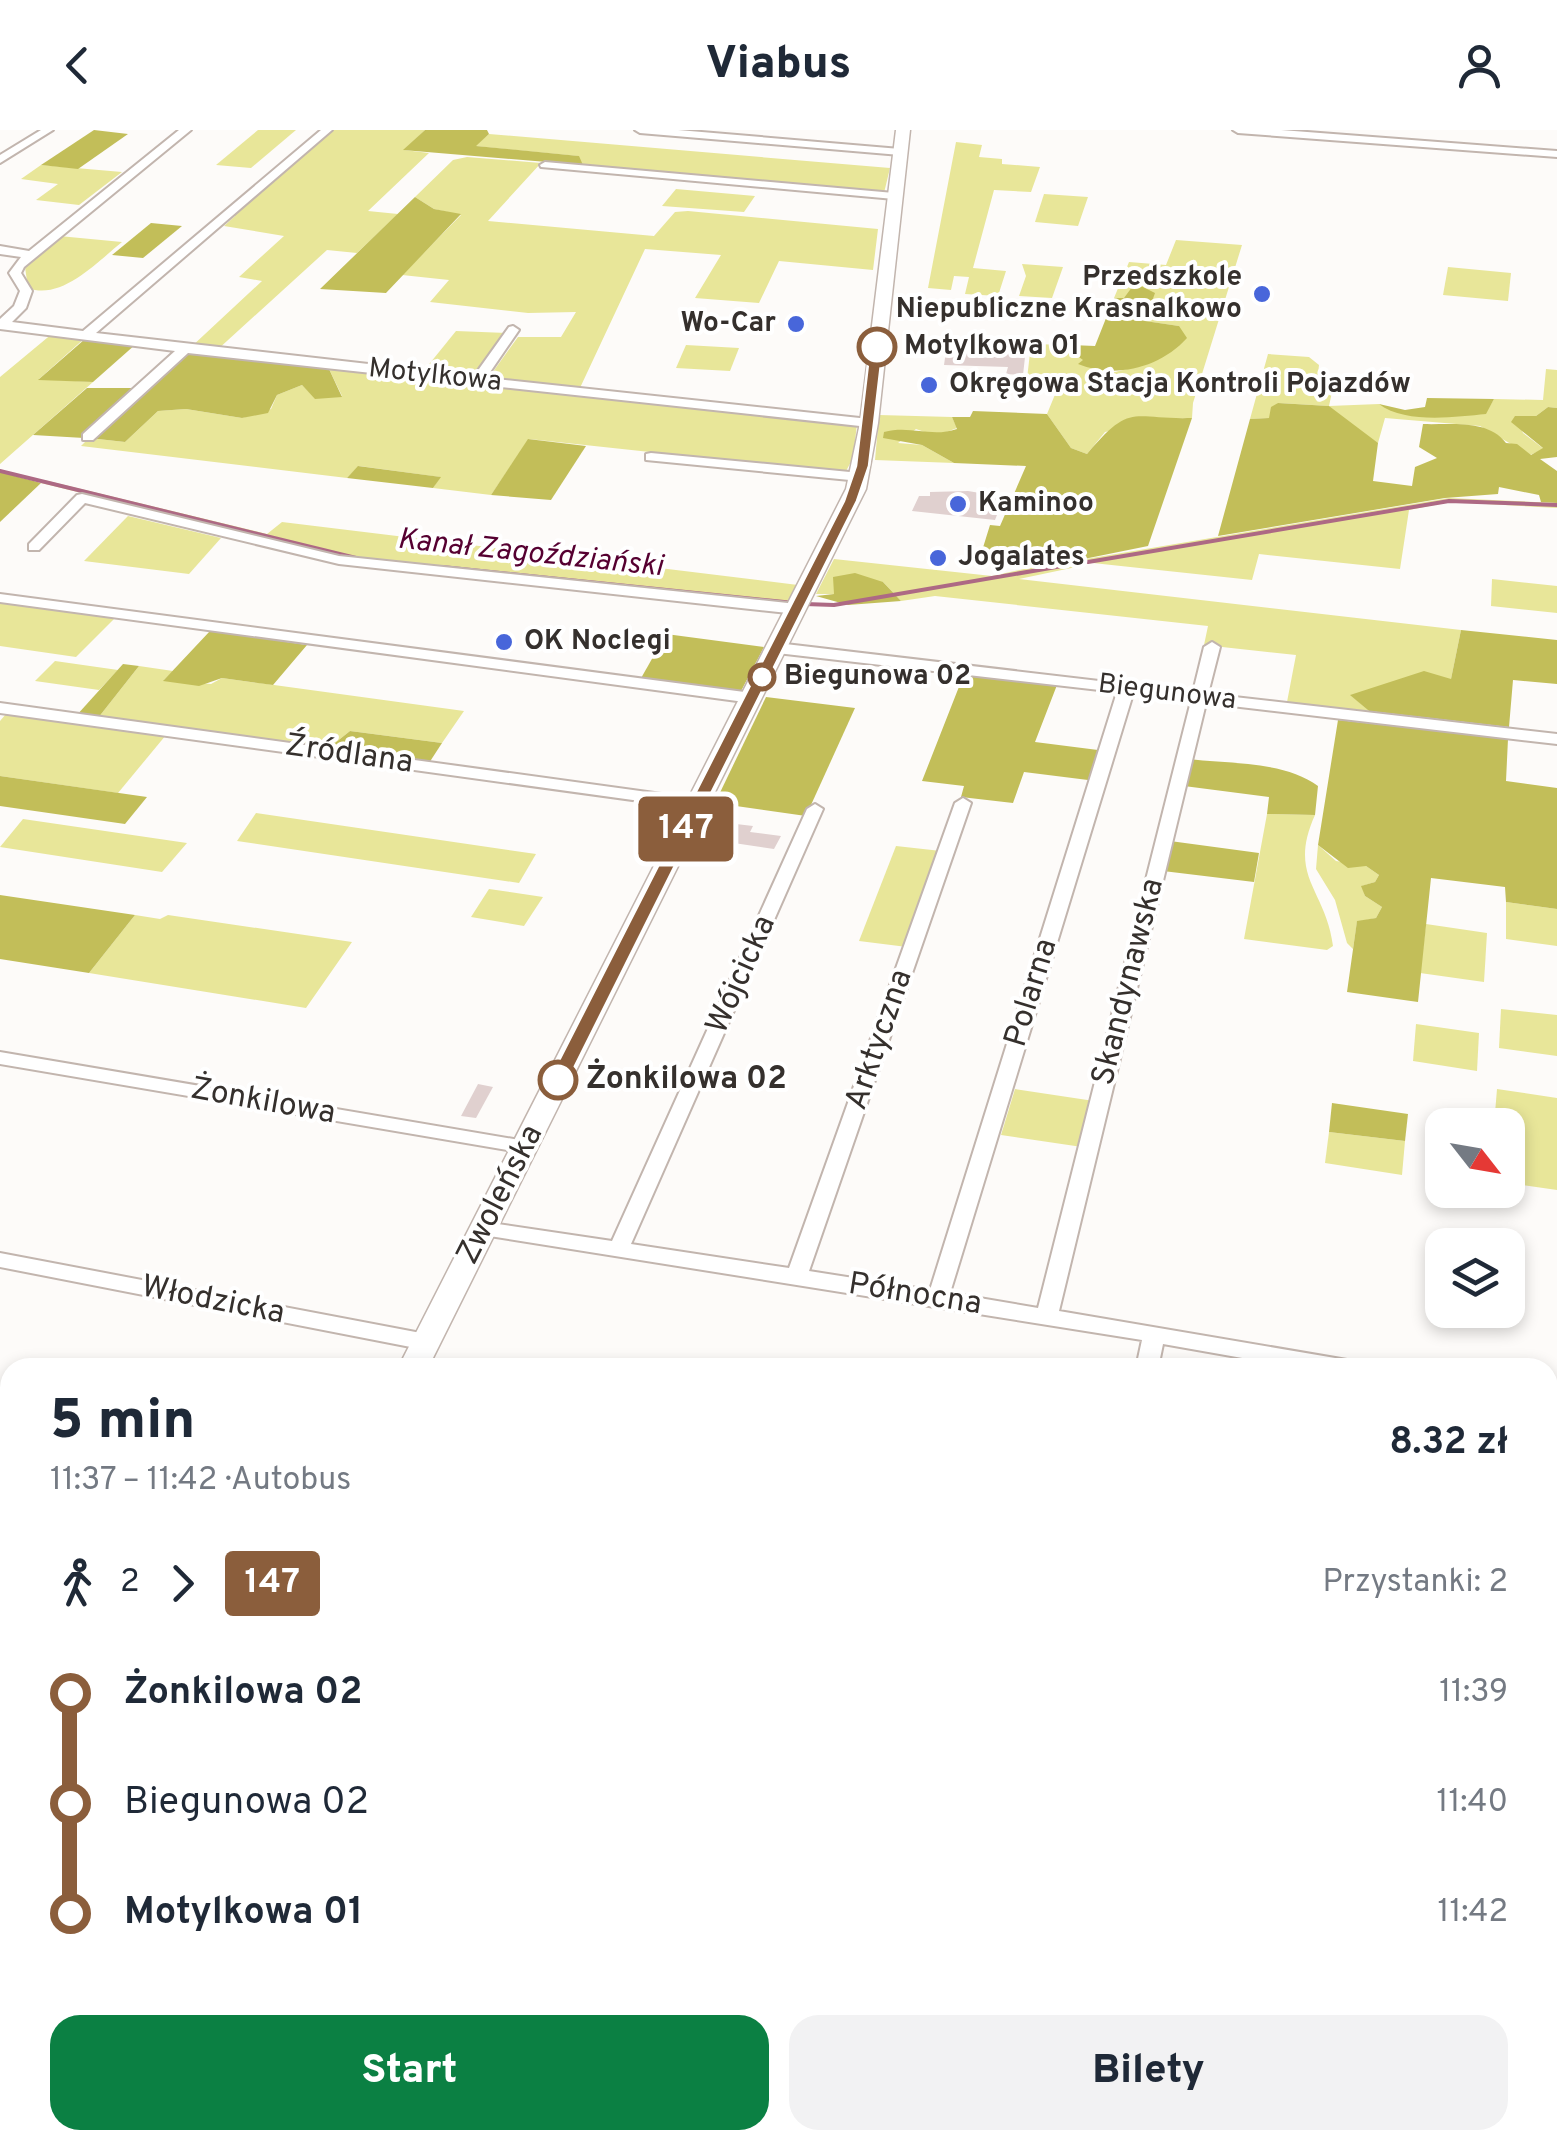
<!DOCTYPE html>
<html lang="pl">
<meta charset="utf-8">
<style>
:root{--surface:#fff;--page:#f2f2f3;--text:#1f2937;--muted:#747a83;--accent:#0b8043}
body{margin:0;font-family:Overpass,sans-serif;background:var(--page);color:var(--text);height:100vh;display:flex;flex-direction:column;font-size:38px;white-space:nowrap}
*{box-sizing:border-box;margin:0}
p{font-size:32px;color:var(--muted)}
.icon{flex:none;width:55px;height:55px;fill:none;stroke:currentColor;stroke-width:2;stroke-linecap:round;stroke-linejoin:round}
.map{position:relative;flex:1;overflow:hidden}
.panel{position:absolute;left:0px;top:1228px;width:1558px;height:792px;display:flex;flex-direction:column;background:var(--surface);border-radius:30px 30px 0 0;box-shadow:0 5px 15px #0003}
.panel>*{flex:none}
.badge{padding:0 20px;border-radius:8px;font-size:35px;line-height:65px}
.needle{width:65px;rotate:121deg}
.tools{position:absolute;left:1425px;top:978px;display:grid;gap:20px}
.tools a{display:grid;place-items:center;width:100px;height:100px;border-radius:20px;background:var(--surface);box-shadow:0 5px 15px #0003;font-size:50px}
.map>.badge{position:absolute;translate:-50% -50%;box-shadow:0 0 0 5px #fff}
.legs{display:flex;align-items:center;gap:15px;height:110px;padding:0 50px;font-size:32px}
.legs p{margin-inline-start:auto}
.summary{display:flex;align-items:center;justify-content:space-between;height:170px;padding:0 50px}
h1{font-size:55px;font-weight:800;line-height:75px}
.primary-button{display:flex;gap:20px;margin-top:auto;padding:20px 50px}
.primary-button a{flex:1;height:115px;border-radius:30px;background:var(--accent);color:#fff;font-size:40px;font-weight:800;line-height:115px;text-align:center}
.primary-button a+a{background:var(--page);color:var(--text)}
ul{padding:0 50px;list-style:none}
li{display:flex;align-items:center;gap:35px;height:110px;font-size:38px}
li i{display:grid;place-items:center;width:15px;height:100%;margin:0 12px;background:currentColor}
li i::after{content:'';width:25px;height:25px;margin:-12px;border:8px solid;border-radius:50%;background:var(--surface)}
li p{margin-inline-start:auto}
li:first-child i{background:linear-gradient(#0000 50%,currentColor 0)}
li:last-child i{background:linear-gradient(currentColor 50%,#0000 0)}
header{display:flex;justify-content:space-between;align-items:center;height:130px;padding:0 50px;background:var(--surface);font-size:45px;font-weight:800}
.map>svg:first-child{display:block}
</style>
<header><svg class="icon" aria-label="back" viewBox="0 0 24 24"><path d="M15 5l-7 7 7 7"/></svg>Viabus<svg class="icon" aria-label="person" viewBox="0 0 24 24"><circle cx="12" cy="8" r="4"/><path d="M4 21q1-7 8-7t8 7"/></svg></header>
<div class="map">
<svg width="1557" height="2018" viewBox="0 0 1557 2018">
<rect width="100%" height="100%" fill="#fdfbf9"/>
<g fill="#e8e699">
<path d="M258,0h38l-45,38 -35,-3z"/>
<path d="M330,0h95l-21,20 25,3 -61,58 30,3 -41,39 -30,-3 -111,101 -26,-3 72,-67 -23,-4 45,-41 -60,-10 11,-10 -4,-1z"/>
<path d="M489,4l401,34 -6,25 -301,-28 -5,-9 -103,-10z"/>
<path d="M956,12l26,3 -3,12 23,2v5l38,3 -9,25 -37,-2 -21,78 33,3 -8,25 -33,-2 4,-17 -15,-1 -3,14 -23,-2z"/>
<path d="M467,27l74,6 -53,58 166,15 21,-24 13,-1 190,18 -5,41 -94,-9 -20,42 -64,-5 26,-43 -76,-6 -66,141 -92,-10 31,-43h43l15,-25 -48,1 -98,-11 19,-22 -47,-5 59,-60 -27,-6 -19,-12 38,-37z"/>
<path d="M41,35l81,7 -43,33 -43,-5 22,-16 -37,-5z"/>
<path d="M676,59l79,7 -11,16 -82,-6z"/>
<path d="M1044,64l44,3 -10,29 -43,-4z"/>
<path d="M59,106l63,6c-24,19 -60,59 -94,46l-3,-21z"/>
<path d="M1176,110l66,5 -49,158 -1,15 -28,1 -59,13 -18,22 -16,-6 -24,-34 14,-34 -34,-1 4,-35 40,1 1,7 39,21 36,-9 32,-38 -35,-5 -21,-23h-9l15,-36 37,3z"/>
<path d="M1022,134l41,3 -11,31 -33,-2 7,-20z"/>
<path d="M1448,137l63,6 -3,28 -65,-6z"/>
<path d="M456,201l51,2 -33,45 -52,-5z"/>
<path d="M53,203l33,4 -47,42 54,3 -93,82v-87z"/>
<path d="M686,215l53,3 -9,23 -54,-3z"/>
<path d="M1268,224l41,3 10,8 -1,9 17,4 -6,28 50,-2 29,11 77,-1 9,-15 49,1 3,-31 11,1v38l-9,-1 -12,9h-20l7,17 21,16 -14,6 -50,-29 -95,-8 -7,25 -24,-3 -25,-34 -51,-3 -8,15 -20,1z"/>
<path d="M329,239l528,55 -4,34 -8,15 -316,-34 -38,56 -58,-7 7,-11 -81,-11 -12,12 -266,-32 8,-8 36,4 33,-31 28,-2 56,9 29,-9 6,-14 25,-10 9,9 31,2z"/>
<path d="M879,285l73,2 5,11 -21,8 -20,-7 -18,14 24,2 32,18 -79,-3z"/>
<path d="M44,350l223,54 15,-12 516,63 -13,20 -440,-47 -304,-75z"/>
<path d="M1449,368l108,5v5l-107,-6 -41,8 -9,59 -141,-15 -7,26 -178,-19z"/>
<path d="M128,386l93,22 -32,36 -105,-13z"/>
<path d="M834,429l158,17 50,-11 -14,-3 48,5 -57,12 442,51 -10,49 -100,16 18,16 -162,-16v-7l6,5 74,9 9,-47 -92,-10 4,-19 -273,-30 -34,5 -18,-19 -49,12h-18z"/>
<path d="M1492,449l65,7v27l-66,-7z"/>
<path d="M0,471l116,16 -40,40 -76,-11z"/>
<path d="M55,531l63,9 -19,20 -64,-9z"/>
<path d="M139,536l34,5 -9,9 47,4 11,-6 242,33 -22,32 -92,-12 -20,16 -232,-29z"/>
<path d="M6,584l160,21 -48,58 -118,-17v-55z"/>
<path d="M256,683l280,41 -17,29 -282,-42z"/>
<path d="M1267,684l48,1c-28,62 11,74 18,131l-6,4 -83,-11z"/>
<path d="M23,689l164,24 -25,29 -162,-25z"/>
<path d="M1318,715l18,16 30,5 13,9 -4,7 -13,4 3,10 17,11 -6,11 -19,4 -4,27 -6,-6 -12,-43 -19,-31z"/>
<path d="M896,716l45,5 -34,96 -48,-6z"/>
<path d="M489,759l54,8 -19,29 -53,-9z"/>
<path d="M1506,772l51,7v37l-51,-7z"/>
<path d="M135,785l25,4 8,-4 184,27 -46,66 -217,-35z"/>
<path d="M1426,794l61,9 -3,49 -64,-9z"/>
<path d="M1501,879l56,6v41l-58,-8z"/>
<path d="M1416,894l63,9 -2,38 -64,-10z"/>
<path d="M1015,959l79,12 -12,46 -81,-12z"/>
<path d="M1497,959l60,9v92l-49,-7v-58h-14z"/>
<path d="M1329,1002l76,9 -3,34 -77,-12z"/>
<path d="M1548,1389l9,2v126l-9,-2z"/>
<path d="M0,1391l10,1v260l-10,17z"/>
</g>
<g fill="#c2be59">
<path d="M94,0l34,4 -50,35 -37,-4z"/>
<path d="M425,0h62l2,4 -13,12 103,10 4,9 -180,-15z"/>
<path d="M415,67l19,12 27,5 -75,79 -66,-4z"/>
<path d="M151,93l31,3 -39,32 -31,-3z"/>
<path d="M1135,153l20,10 -10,28 34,5 8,12c-27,30 -72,41 -109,26l5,-4 -11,-8 -1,-7 24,1 19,-48h10z"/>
<path d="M85,209l51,5 -43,38 -55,-2z"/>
<path d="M186,221l143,18 13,28 -27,2 -13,-14 -25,10 -9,18 -26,5 -56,-9 -28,2 -33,31 -36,-4z"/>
<path d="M87,258h52l-55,50 -51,-3z"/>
<path d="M1427,268l67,1 -8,15c-31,3 -81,10 -107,-10l26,6 20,-3z"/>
<path d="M1278,273l51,3 49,37 -5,38 39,5 3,-19 22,-9 -18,-11 4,-23c28,1 65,-5 83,19l11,1 14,11 12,-7 -32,-26 4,-6h21l12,-9 9,1v49l-17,2 17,12v32l-16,-1 -2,-7 -40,-8 -1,7 -53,4 -227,38 32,-117 19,-1 2,-11z"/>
<path d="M973,281l74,3 24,34 16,6c45,-53 44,-34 105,-36l-44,128 -74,15 -93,-7 9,-29 10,1 26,-60 -72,-3 -32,-18 -39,-7 1,-6c27,-7 47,6 73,-3l-5,-12h18z"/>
<path d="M528,309l58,7 -35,54 -60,-5z"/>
<path d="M358,336l83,11 -8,11 -86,-10z"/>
<path d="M0,342l41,11 -41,39z"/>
<path d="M855,443l28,9 18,19 -53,4 -32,-9 18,-2 -1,-17z"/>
<path d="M1461,500l96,10v44l-44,-4 -4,47 -140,-16 -19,-16 74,-24 27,8z"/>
<path d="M210,501l97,14 -34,40 -51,-7 -23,8 -36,-5z"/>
<path d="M666,504l98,13 -24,46 -100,-13z"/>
<path d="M123,534l16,2 -41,52 -22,-2z"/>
<path d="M964,544l93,11 -22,57 63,8 -10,30 -64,-8 -11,31 -52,-6 3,-11 -42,-5z"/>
<path d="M766,567l89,11 -49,108 -91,-13z"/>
<path d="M1338,590l170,19 -2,42 51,7v121l-51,-7 -1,-15 -74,-9 -13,124 -71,-10 10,-71 19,-3 6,-11 -17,-11 -4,-10 14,-4 4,-7 -13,-9 -18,2 -30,-23z"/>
<path d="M350,601l92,12 -13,20 -99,-16z"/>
<path d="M1189,629c40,5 96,2 129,27l-3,29 -48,-1 2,-17 -85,-11z"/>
<path d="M0,646l147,21 -22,27 -125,-18z"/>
<path d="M1170,711l89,12 -5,29 -91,-11z"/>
<path d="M0,765l135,20 -46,58 -89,-14z"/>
<path d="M1332,973l76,11 -3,27 -76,-9z"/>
</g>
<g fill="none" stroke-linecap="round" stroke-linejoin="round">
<g stroke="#ad6984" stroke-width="4">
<path d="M0,341l356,87"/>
<path d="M1088,432l361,-61 108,4"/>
<path d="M442,437l352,36"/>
<path d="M805,474l29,1 228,-39"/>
</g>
</g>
<g fill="#e0d0cf">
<path d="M958,215l68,3 -3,27 -17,-1 2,-7 -64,-2 2,-14h10z"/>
<path d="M968,361l36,6 -9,23 -83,-9 7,-15h11v-4z"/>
<path d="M736,694l17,2 -3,6 31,4 -7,13 -47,-7z"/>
<path d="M478,954l15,3 -17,31 -15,-2z"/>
</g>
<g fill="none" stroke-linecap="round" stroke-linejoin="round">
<g stroke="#c2b5ae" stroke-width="4">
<g id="street">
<path d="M41,0h12l-53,33v-8z"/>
<path d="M179,0h12l-167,137 -3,6 11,18 -6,17 -14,14 71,9 238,-201h11l-236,203 378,43 35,-49 4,-1 6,4 -33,48 383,41 7,4 -7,4 -681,-74 -95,87h-10v-6l92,-83 -175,-22v-10l14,-13 6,-15 -11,-18 12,-16 -21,-3v-8l29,5z"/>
<path d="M635,0h43l222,19 5,3 -5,3 -260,-22z"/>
<path d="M1233,0h48l276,21v6l-319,-24z"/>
<path d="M545,32l349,31 6,3 -6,3 -353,-32 -1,-2z"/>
<path d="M651,323l209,20 7,4 -7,4 -214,-21v-6z"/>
<path d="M82,364l257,62 458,48 8,5 -8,5 -458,-50 -254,-61 -46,47h-10v-6l48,-49z"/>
<path d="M0,464l752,99 8,5 -8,5 -752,-101z"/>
<path d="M1212,512l8,5 -12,47 349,40v10l-351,-41 -147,608 288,49 11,8h-59l-136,-24 -5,24h-22l6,-28 -665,-106 -3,-5 10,-7 128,19 195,-432 8,-5 8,5 -192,435 158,24 166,-465 8,-5 8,5 -162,468 121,19 187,-598 -340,-39 -8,-5 8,-5 416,49 11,-45zM1133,564l58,7 -153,607 -88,-15z"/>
<path d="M0,573l698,96 8,5 -8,5 -698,-96z"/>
<path d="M0,922l525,89 10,6 -10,6 -525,-89z"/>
<path d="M0,1123l426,81 8,3 3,5 -3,5 -8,3 -426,-83z"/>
<path d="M1548,1262l9,1v16l-9,-1z"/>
<path d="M0,1371l10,2v18l-10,-2z"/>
<path d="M976,2010h30l-2,8h-30z"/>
<path d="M1364,2010h30l-1,8h-30z"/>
</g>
</g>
<g stroke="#c2b5ae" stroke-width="3">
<g id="secondary">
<path d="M896,0h14l-32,293 -12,66 -438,879h-30l448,-879 14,-66z"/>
<path d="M10,1939v65l-10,3v-64z"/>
<rect x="113" y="2010" width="79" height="8"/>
<path d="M277,2010h40l3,8h-40z"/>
</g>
</g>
<use href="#street" fill="#fff" fill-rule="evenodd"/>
<use href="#secondary" fill="#fff" fill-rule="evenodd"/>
</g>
<path fill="#8b5e3c" stroke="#fff" stroke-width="2.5" d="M877,213l6,4 -14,119 -12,35 -289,579 -3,4h-13l-3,-4 295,-579 12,-35 14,-119z"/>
<g fill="#4866da" stroke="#fff" stroke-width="4">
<circle cx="1262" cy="164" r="10"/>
<circle cx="796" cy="194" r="10"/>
<circle cx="929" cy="255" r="10"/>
<circle cx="958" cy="374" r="10"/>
<circle cx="938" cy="428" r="10"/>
<circle cx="504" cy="512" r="10"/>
</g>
<g fill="#fff" stroke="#8b5e3c" stroke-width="5">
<circle cx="877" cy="217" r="18"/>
<circle cx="762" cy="547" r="12"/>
<circle cx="558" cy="950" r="18"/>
</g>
<g text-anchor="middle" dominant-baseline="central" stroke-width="8" stroke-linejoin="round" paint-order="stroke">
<g font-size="28" font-weight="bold" fill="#35302d" stroke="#fff" text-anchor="start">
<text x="1242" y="148" text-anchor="end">Przedszkole<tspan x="1242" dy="32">Niepubliczne Krasnalkowo</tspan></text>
<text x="776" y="194" text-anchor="end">Wo-Car</text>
<text x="949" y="255">Okręgowa Stacja Kontroli Pojazdów</text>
<text x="978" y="374">Kaminoo</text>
<text x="958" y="428">Jogalates</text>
<text x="524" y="512">OK Noclegi</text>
</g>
<g font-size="28" font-weight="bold" fill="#35302d" stroke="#fff" text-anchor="start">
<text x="904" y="217">Motylkowa 01</text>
<text x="784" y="547">Biegunowa 02</text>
</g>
<g font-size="28" fill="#35302d" stroke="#fff">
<text transform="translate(435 246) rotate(6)">Motylkowa</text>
<text transform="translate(1167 563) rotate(7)">Biegunowa</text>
</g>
<g font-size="30" font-style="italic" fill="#560031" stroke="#fff">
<text transform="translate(530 424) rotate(6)">Kanał Zagoździański</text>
</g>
<g font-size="32" fill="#35302d" stroke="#fff">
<text transform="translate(349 625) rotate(8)">Źródlana</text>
<text transform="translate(742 845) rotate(-66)">Wójcicka</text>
<text transform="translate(1129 852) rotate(-76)">Skandynawska</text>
<text transform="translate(1032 863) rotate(-73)">Polarna</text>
<text transform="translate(880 910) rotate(-71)">Arktyczna</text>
<text transform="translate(263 972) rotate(10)">Żonkilowa</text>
<text transform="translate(501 1065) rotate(-63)">Zwoleńska</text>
<text transform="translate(915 1165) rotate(9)">Północna</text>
<text transform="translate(213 1171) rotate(11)">Włodzicka</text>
</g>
<g font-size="32" font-weight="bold" fill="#35302d" stroke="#fff" text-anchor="start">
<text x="586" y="950">Żonkilowa 02</text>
</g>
</g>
</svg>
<div class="tools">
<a><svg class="needle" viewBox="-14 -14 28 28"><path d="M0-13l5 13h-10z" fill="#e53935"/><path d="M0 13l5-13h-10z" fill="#747a83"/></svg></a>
<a><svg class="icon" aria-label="layers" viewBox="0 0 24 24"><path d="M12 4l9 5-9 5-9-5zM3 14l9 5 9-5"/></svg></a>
</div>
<b class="badge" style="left:686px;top:699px;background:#8b5e3c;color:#fff">147</b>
<section class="panel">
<div class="summary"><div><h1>5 min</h1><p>11:37 – 11:42 · Autobus</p></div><b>8.32 zł</b></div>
<div class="legs"><svg class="icon" aria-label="walk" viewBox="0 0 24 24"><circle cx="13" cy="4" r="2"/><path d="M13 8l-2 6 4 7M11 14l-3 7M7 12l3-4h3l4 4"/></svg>2<svg class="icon" aria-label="forward" viewBox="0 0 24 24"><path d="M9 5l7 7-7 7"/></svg><b class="badge" style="background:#8b5e3c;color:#fff">147</b><p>Przystanki: 2</p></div>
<ul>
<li><i style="color:#8b5e3c"></i><b>Żonkilowa 02</b><p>11:39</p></li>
<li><i style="color:#8b5e3c"></i><span>Biegunowa 02</span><p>11:40</p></li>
<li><i style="color:#8b5e3c"></i><b>Motylkowa 01</b><p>11:42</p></li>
</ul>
<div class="primary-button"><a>Start</a><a>Bilety</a></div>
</section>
</div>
